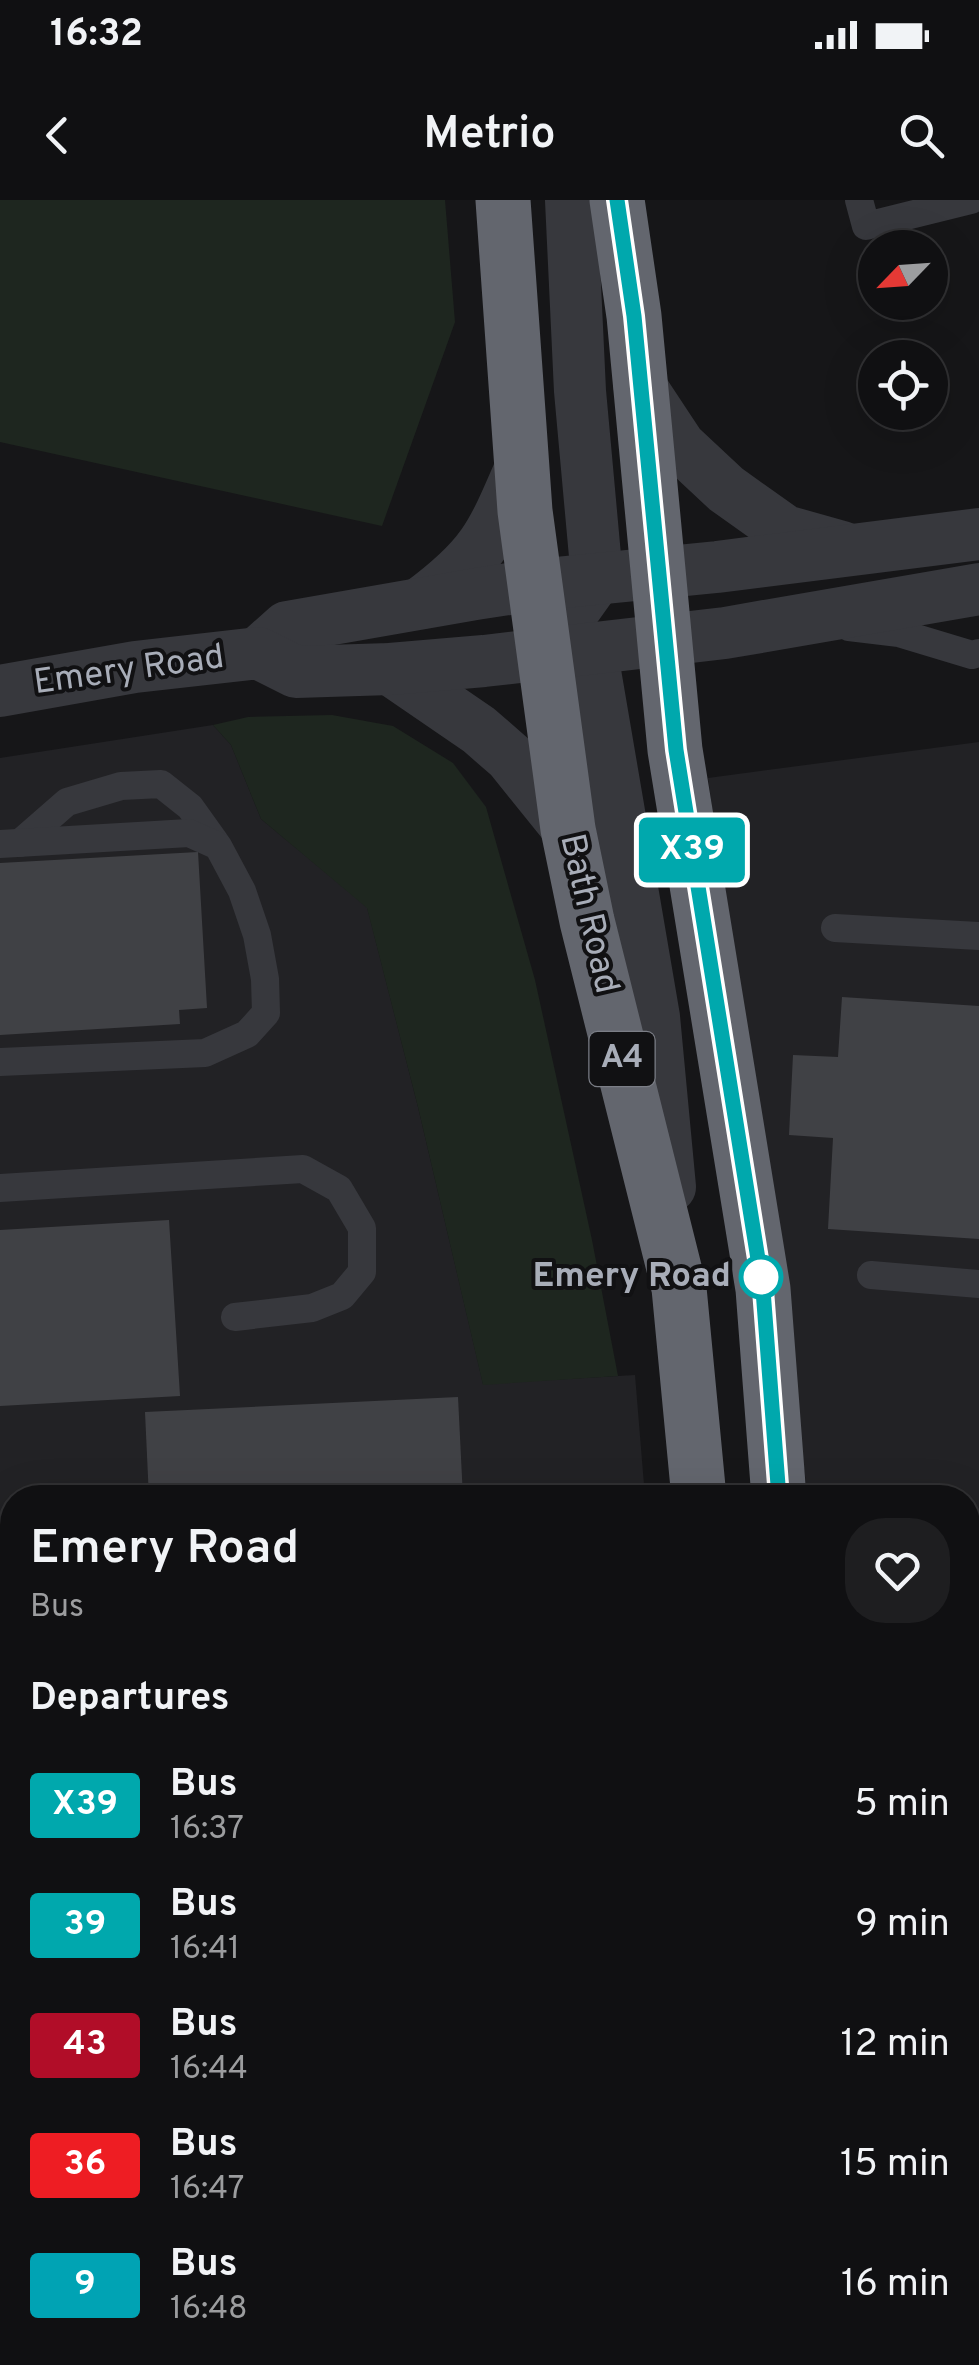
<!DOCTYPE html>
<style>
:root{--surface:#101012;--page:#1e1e20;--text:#f1f3f6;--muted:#9c9d9f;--line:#303032}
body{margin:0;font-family:Overpass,sans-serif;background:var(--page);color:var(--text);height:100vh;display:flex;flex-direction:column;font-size:38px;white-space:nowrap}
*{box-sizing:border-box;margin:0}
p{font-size:32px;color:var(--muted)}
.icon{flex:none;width:55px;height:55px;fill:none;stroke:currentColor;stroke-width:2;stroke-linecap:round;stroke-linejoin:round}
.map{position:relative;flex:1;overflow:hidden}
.sheet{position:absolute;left:0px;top:1285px;width:980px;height:880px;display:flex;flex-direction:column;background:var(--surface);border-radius:40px 40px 0 0;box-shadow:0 10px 40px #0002,0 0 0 2px var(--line)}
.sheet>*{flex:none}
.badge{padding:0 20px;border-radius:8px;font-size:35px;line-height:65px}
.needle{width:65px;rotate:245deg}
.controls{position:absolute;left:858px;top:30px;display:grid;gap:20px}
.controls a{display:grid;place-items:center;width:90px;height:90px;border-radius:50%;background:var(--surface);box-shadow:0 10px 40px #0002,0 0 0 2px var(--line);font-size:50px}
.map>.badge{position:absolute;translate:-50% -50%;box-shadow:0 0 0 5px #fff}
h2{padding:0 30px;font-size:38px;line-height:90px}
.round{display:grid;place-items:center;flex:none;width:105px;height:105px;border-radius:40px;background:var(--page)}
.headline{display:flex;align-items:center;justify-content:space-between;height:170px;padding:0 30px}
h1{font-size:48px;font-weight:600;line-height:75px}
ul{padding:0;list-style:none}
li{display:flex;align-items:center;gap:30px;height:120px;padding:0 30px}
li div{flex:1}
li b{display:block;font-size:38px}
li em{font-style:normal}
li .badge{min-width:110px;font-weight:700;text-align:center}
.status{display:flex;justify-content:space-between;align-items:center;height:70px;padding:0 50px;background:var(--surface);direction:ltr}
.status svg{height:28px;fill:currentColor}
header{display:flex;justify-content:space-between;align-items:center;height:130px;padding:0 30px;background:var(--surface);font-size:45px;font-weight:600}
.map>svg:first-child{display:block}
</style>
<div class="status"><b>16:32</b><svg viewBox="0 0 49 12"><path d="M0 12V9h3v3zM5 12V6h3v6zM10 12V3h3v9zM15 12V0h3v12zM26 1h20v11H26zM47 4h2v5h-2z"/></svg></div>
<header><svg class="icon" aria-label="back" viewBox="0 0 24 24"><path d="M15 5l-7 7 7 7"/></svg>Metrio<svg class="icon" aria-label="search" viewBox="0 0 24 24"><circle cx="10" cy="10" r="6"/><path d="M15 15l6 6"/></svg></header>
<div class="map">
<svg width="979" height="2165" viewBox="0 0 979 2165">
<rect width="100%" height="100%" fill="#161618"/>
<g fill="#222225">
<path d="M213,525l18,20 30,74 106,88 51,200 65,277 152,-9 10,122 -633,1v854h714l1,13h-727v-1607z"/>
<path d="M979,542v1623h-98l-1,-12 88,-1v-854l-160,-1 -100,-719z"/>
</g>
<g fill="#1e261f">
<path d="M0,0h445l10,122 -73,204 -382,-84z"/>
<path d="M332,515l61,11 60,37 33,44 49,173 57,260 26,136 -135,9 -65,-278 -51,-199 -106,-89 -30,-74 -18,-20 35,-8z"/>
<path d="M645,2153l81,-1v1l-8,12h-72z"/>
</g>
<g fill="#404145">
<path d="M198,652l9,156 -28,2 1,14 -180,11v-172z"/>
<path d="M842,797l137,9v233l-151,-10 5,-91 -44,-3 4,-80 45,2z"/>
<path d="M169,1020l11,176 -180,10v-176z"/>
<path d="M458,1197l5,101h-314l-4,-86z"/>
<path d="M968,1406l11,1v221h-11z"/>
<path d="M0,1431h3l9,183v7l-12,1z"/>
<path d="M0,1701h12v203l-12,1z"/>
<path d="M968,1833l11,1v150l-11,-1z"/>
<path d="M12,2017v135h498l1,13h-511v-147z"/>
</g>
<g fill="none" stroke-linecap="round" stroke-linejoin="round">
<g stroke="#37383d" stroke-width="28">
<path d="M859,0l7,26 105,-26"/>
<path d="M849,427l50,6 73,22 7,-2"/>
<path d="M20,643l47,-41 54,-16 40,-2 29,23 25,35"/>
<path d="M0,644l189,-11 29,13 24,45 15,44 8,44 1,34 -19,21 -42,19 -205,9"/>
<path d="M835,728l144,8"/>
<path d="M0,988l303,-19 36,20 23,39v44l-20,24 -30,12 -77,9"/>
<path d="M871,1075l108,9"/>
<path d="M0,1665l12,-1"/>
<path d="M581,2165l1,-13"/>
</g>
<g stroke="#37383d" stroke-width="52">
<path d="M571,0l9,191 17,187 -20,28"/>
<path d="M639,184l41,62 46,43 59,42 57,16"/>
<path d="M421,403c62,-46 70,-66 100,-136"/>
<path d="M591,448l63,369 16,170"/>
<path d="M258,453l29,-26 189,-33 59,-9 182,-18 262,-33"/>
<path d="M390,469l89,61 31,27 58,72"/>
<path d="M0,491l135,-24 123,-14 38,19 94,-3 94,-8 241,-28 254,-44"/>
</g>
<g stroke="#63666e" stroke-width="55">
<path d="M503,0l22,311 43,318 19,92 92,367 20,210"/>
<path d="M617,0l17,116 41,434 88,539 16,209"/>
<path d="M787,2152l1,13"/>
</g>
</g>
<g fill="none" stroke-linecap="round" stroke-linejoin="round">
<g stroke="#fff" stroke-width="22">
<path id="line" d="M617,0l17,116 42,434 87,540 16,208"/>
</g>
<use href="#line" stroke="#00a8ad" stroke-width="15"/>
</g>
<circle fill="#fff" stroke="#00a8ad" stroke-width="5" cx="761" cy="1077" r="20"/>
<g text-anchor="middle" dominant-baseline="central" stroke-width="8" stroke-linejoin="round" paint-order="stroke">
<rect fill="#111113" stroke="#7b7e86" stroke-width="2.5" x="589.5" y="832" width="65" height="54" rx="8"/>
<g font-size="32" font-weight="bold" fill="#a8adb8">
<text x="622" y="859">A4</text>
</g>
<g font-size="35" fill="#a8adb8" stroke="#111113">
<text transform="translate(129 471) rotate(-8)">Emery Road</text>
<text transform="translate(588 714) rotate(77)">Bath Road</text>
</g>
<g font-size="35" font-weight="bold" fill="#a8adb8" stroke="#111113" text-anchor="end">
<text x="731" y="1077">Emery Road</text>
</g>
</g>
</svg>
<div class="controls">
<a><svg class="needle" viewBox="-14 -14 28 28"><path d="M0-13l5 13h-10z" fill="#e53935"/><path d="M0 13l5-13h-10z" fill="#9c9d9f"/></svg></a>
<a><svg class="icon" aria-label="locate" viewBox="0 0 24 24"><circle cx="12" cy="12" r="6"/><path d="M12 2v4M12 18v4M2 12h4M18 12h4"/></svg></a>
</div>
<b class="badge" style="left:692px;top:650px;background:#00a8ad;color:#fff">X39</b>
<section class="sheet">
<div class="headline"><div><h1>Emery Road</h1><p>Bus</p></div><a class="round"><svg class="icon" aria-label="heart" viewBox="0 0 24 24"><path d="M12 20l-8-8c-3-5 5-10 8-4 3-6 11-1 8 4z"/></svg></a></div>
<h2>Departures</h2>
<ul>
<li><span class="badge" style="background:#00a8ad;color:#fff">X39</span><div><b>Bus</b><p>16:37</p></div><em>5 min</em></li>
<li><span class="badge" style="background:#00a8ad;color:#fff">39</span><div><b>Bus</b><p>16:41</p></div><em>9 min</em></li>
<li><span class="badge" style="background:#b10d28;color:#fff">43</span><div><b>Bus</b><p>16:44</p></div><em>12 min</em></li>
<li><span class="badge" style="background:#ee1d23;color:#fff">36</span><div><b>Bus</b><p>16:47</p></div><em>15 min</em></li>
<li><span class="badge" style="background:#00a3b4;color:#fff">9</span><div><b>Bus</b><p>16:48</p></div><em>16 min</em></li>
</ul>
</section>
</div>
